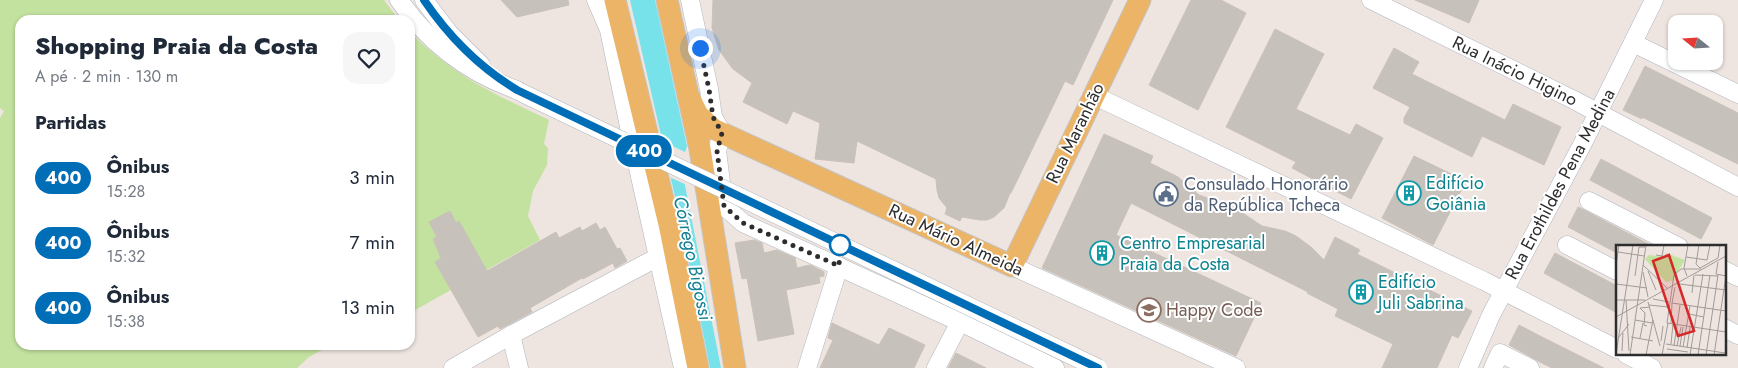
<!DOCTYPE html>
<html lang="pt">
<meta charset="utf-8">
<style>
:root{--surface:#fff;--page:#f6f6f7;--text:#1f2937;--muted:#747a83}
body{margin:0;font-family:Jost,sans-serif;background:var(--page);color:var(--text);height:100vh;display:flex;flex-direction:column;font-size:19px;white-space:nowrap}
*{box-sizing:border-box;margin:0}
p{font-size:16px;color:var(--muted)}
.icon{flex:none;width:28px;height:28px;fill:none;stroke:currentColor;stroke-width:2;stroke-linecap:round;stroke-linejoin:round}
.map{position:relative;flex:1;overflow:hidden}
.sheet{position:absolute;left:15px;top:15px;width:400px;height:335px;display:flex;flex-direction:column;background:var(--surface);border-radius:15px;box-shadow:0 1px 4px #0004}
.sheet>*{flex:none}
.badge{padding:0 10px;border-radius:16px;font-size:18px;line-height:32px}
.needle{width:32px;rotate:288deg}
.buttons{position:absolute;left:1668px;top:15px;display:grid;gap:10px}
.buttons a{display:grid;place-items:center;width:55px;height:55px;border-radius:10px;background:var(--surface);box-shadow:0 1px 4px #0004;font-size:25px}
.you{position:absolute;width:25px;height:25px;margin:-12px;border:4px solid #fff;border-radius:50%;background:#1a73e8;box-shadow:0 0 0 8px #1a73e833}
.map>.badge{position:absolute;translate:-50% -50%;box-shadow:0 0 0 2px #fff}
h2{padding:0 20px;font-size:19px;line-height:45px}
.round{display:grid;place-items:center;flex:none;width:52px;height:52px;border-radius:15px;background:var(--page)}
.head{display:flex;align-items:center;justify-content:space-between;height:85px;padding:0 20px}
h1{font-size:24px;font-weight:800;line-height:38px}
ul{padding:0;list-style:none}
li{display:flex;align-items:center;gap:15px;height:65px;padding:0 20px}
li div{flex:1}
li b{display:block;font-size:19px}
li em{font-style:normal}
li .badge{min-width:55px;font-weight:700;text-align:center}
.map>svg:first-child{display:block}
</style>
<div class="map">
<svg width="1738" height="368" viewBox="0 0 1738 368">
<rect width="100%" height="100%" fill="#eee5e0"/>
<g fill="#c3e29f">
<path d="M0,0h384l15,20h-379v325h311l-22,12 -12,11h-297v-250l4,-7 -4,-3z"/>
<path d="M410,32c44,44 84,62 139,88l-5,24 4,4 -1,17 -14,26 -5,25 12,24 -130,73z"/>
</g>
<path fill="#78e2eb" d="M630,0h25l32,146 -6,19 40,203h-11l-28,-141z"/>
<path fill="#eee5e0" d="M658,139l29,14 -4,12 4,20 -20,-9z"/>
<g fill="#c7c1bb" stroke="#c9c1b9">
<path d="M501,0h67l1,5 -52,12z"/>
<path d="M713,0h400l-40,85 -8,-4 -54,112h-1l-6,15 -10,9 -7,3h-7l-18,-3 -2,4 -15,-7 2,-6 -8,-10 -2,-8 -1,-11 -79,-38 -3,22 -39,-4 5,-36 -27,-12 -6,13 -44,-22 9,-19 -19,-14 -14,-19 -7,-22z"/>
<path d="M1191,0h30l25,13 -48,97 -49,-25z"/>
<path d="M1415,0h64l-10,23z"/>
<path d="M1275,29l49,25 -28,55 54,26 6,-11 27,14 -32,61 -59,-31 4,-6 -70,-35z"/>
<path d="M1394,48l25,14 -7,12 93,46 8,-16 48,23 -17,38 -62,-29 -10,21 -68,-34v-5l6,-11 -37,-19z"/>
<path d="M1645,66l93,47v51l-96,-47v2l-19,-9z"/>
<path d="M1104,134l49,22 -3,7 28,14 21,18 36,13 27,18 23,5 11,5 15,11 13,13 11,-23 25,13 -3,4 115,57 -14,27 -6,-3 -15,33h-55l11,-24 -58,-28 3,-7 -31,-16 1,-1 -177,-89 -15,32 145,68 -25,53 -194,-88z"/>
<path d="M1414,156l52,25 -33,64 -51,-27z"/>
<path d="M1601,159l111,59 -11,21 -111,-59z"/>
<path d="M1578,207l6,3 70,37h-37v6l-49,-26z"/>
<path d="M450,211l6,12 3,-2 28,50 69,-39 3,6 21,-11 2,4 14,-8 4,7 5,-3 12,22 3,-1 7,13 -12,7 -2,-5 -30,16 -1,-1 -52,30 2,4 -32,17 -2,-3 -20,11 -43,-75 6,-4 -8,-19 4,-2 -8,-15z"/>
<path d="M754,240l8,3 2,10 13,-3 18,8 2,10 13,-3 14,7v4l-5,1 1,6 -34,7 8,44 -36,7 -11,-63 -5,1 -7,-36z"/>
<path d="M1555,253l62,33v27l-73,-40z"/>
<path d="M832,323l47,22 10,-17 36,17 -11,23h-94l13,-28 -5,-2z"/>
<path d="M1519,325l21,11 64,32h-52l-12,-6 -31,-17z"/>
<path d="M956,353l30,15h-38z"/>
</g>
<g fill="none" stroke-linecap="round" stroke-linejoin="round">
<g stroke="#b0b5bd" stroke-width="19">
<g id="minor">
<path d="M399,0c29,42 70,73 118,90"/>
<path d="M424,0l24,32 33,33"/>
<path d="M596,0l13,30 23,111 51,227"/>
<path d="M690,0l19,89 4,28 9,16 -5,18 7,55 19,17 217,99 95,46"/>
<path d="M1371,0l203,100 164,87"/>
<path d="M1633,43l105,51"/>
<path d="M1093,95l391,186 133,68"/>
<path d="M1589,201l90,46"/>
<path d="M1567,245l50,26"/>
<path d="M1012,266l224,102"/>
<path d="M1724,270l14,7"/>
<path d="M1724,328l14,7"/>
<path d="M511,335l8,33"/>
<path d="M1626,354l26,14"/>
<path d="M453,368l58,-33 147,-78"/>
<path d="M807,368l32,-102"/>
<path d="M936,368l24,-46"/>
<path d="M1468,368l23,-53 92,-172 71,-143"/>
<path d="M1493,368l7,-15 30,15"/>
</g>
</g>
<g stroke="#c4c4c4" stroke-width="23">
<g id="major">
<path d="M615,0l54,224 29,144"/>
<path d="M667,0l33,149 35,219"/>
<path d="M689,97l9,18 15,14 299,137 128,-266"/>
</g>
</g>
<use href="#minor" stroke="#fff" stroke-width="18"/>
<use href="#major" stroke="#ecb467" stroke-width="21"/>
<g stroke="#b0b5bd" stroke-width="19" stroke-linecap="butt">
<path id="minor-bridge" d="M518,91l580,277"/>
</g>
<use href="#minor-bridge" stroke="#fff" stroke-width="18"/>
</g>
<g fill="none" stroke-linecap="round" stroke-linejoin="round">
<g stroke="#fff" stroke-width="11">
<path id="line" d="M424,0c25,37 55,67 93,90l581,278"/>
</g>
<use href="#line" stroke="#006eb7" stroke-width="8"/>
<path stroke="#2d2d2d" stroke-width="5" stroke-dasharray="0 9" d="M700,48l9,41 4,28 9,16 -5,18 7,55 19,17 96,43 1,-21"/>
</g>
<defs>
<g id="building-ring" transform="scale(1.25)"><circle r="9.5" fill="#fff" stroke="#0f9aa8" stroke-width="1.5"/><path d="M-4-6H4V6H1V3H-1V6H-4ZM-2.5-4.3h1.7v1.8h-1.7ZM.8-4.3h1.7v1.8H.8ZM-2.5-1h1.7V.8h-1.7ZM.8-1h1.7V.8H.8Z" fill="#0f9aa8"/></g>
<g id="civic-ring" transform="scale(1.25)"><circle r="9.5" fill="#fff" stroke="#5c6f8a" stroke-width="1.5"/><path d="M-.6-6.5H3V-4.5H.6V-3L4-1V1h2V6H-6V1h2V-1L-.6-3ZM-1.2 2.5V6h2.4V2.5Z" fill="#5c6f8a"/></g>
<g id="university-ring" transform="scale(1.25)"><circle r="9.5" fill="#fff" stroke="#8d6e63" stroke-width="1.5"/><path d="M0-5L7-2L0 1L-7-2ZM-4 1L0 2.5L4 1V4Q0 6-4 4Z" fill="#8d6e63"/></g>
</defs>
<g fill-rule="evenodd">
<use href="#building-ring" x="1409" y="193"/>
<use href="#civic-ring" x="1166" y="194"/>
<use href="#building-ring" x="1102" y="253"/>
<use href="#building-ring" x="1361" y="292"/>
<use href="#university-ring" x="1149" y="310"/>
</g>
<circle fill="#fff" stroke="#006eb7" stroke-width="2.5" cx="840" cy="245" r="10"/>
<g text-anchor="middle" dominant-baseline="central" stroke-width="4" stroke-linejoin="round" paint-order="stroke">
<g font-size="18" fill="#2d2d2d" stroke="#fff">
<text transform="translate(1515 71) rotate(26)">Rua Inácio Higino</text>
<text transform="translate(1075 133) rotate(-64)">Rua Maranhão</text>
<text transform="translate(1560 184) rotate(-62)">Rua Erothildes Pena Medina</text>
<text transform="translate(956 240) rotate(25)">Rua Mário Almeida</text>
</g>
<g font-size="18" fill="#0d838f" stroke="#fff" text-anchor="start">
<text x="1426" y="183">Edifício<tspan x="1426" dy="21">Goiânia</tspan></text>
<text x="1120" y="243">Centro Empresarial<tspan x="1120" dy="21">Praia da Costa</tspan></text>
<text x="1378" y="282">Edifício<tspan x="1378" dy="21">Juli Sabrina</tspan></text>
</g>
<g font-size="18" fill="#4e5e75" stroke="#fff" text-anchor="start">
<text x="1184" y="184">Consulado Honorário<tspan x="1184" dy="21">da República Tcheca</tspan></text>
</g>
<g font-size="18" fill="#785e54" stroke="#fff" text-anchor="start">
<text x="1166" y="310">Happy Code</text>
</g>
<g font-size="19" font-style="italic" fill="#138094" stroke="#fff">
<text transform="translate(693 258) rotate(78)">Córrego Bigossi</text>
</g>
</g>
<g transform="translate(1616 245)">
<rect width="110" height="110" fill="#eee5e0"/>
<path d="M50,8l19,7 -13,21 -6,1 -21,-23 4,-4 15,2z" fill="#c3e29f"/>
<path fill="none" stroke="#a19b98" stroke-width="1" d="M2,7l26,4M40,10l6,1 2,-11M70,12l21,3 3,-15M102,17l-2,12 10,2M80,19l4,4 18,-10 2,-13M80,19l3,-19M0,20l3,-20M27,20l24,23M85,24h-20l-7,6 -7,48 59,9M32,26l8,19M27,27l5,25M79,30l23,1M19,31l4,-29h6M71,31l-3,-8 4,-23M0,39l31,4M64,39l46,6M59,42l-3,16 54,8M76,48l2,-18M37,54l16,3M0,55h29M10,55l3,51M32,57l12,44M33,60l19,2M29,68l-5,-5 10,-1M29,68l-1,12 3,1M73,69l15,3M0,72l110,-61M19,75l17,3M55,78l1,-20M3,92l10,-13M15,92l22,4M24,93l3,-15M45,96l2,-15M50,99l59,9M55,99l2,-20M58,101l6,-41M61,101l4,-19M64,101l3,-19M67,102l7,-41M71,103l3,-21M51,104l21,3M6,106l1,-18M0,109l17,-109M14,110l16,-110M30,110l7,-35M46,110l6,-32M74,110l13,-81M82,110l12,-80M90,110l12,-80M98,110l12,-79"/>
<path fill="#d62828" fill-opacity="0.15" stroke="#d62828" stroke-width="2.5" d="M53,10l25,76 -16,5 -25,-75z"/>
<rect width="110" height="110" fill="none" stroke="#2d2d2d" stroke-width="2.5"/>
</g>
</svg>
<div class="buttons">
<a><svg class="needle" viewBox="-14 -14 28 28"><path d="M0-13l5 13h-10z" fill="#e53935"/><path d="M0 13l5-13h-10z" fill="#747a83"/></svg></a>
</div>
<div class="you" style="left:700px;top:48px"></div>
<b class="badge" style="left:644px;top:151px;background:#006eb7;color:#fff">400</b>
<section class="sheet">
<div class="head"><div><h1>Shopping Praia da Costa</h1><p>A pé · 2 min · 130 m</p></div><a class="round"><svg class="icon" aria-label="heart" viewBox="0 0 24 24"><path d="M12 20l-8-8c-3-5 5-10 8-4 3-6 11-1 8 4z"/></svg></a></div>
<h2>Partidas</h2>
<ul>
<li><span class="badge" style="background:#006eb7;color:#fff">400</span><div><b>Ônibus</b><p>15:28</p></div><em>3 min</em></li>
<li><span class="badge" style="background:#006eb7;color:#fff">400</span><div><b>Ônibus</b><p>15:32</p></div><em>7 min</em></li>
<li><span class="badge" style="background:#006eb7;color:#fff">400</span><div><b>Ônibus</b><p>15:38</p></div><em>13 min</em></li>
</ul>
</section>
</div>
